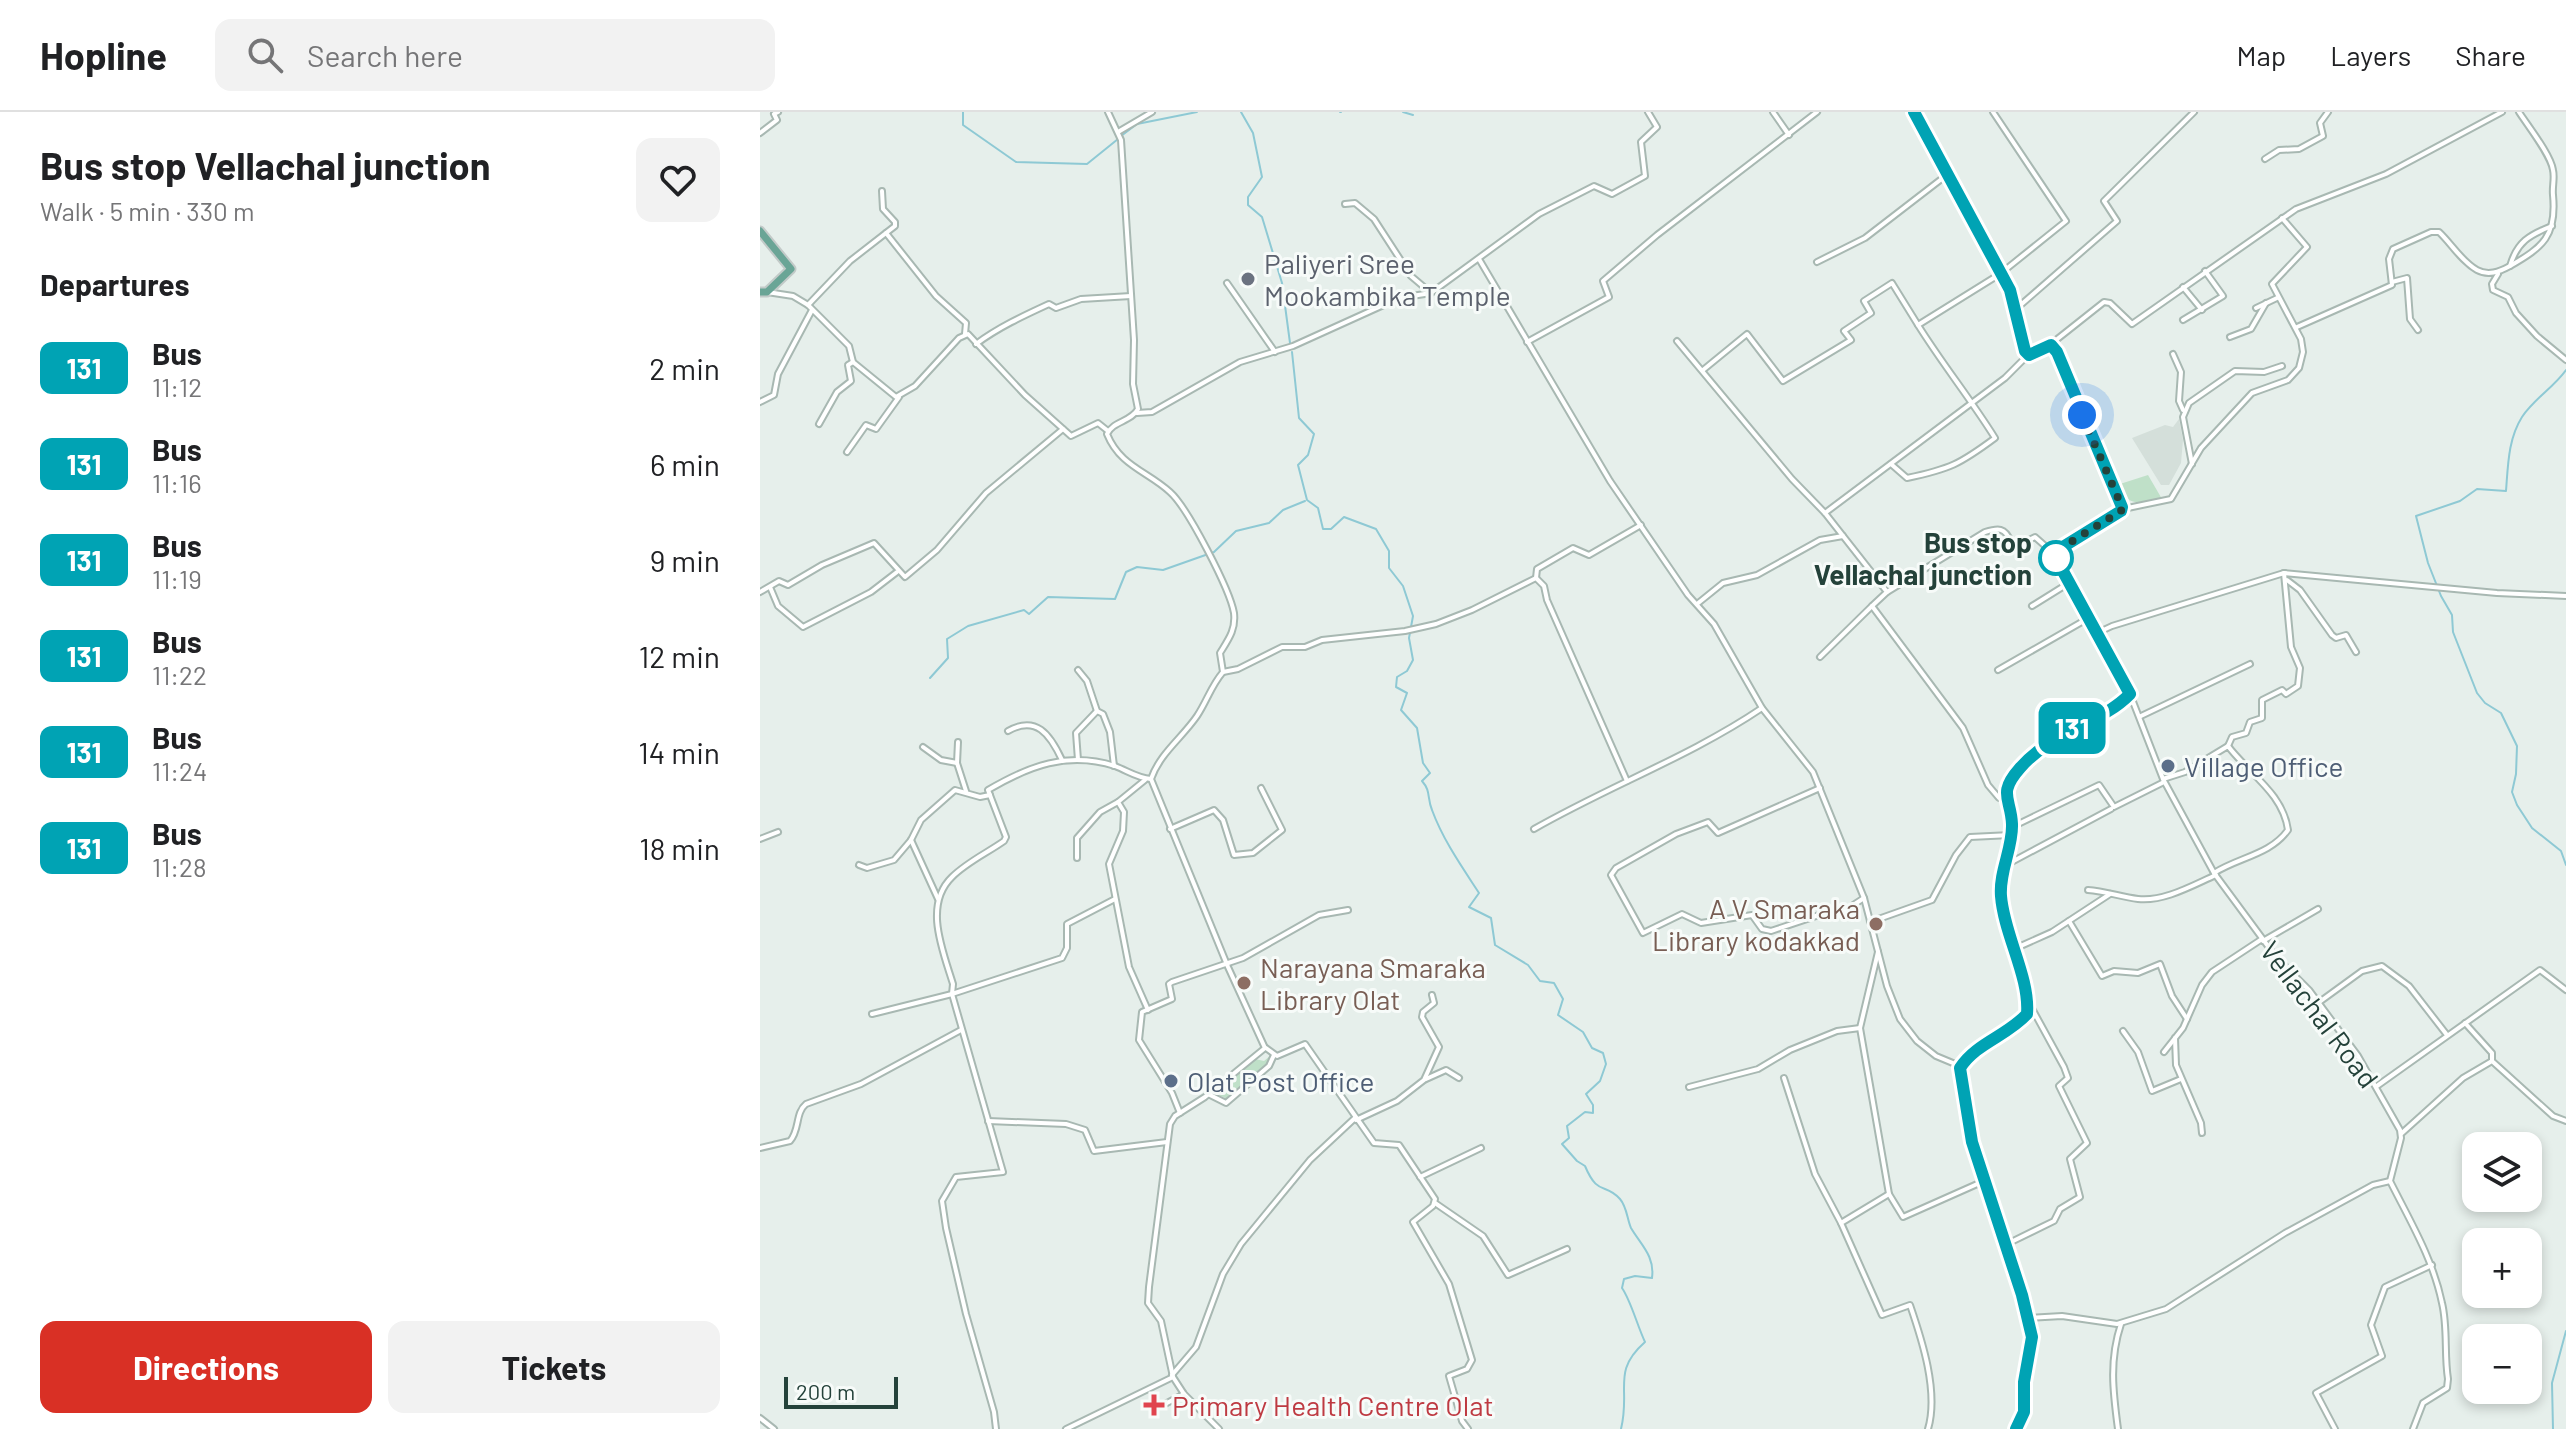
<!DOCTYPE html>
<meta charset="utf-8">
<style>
:root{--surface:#fff;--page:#f2f2f2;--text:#202124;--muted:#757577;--line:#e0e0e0;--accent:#d93025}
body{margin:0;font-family:Barlow,sans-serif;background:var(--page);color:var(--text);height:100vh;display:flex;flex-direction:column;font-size:30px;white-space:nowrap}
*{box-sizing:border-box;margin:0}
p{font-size:26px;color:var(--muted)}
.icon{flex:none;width:44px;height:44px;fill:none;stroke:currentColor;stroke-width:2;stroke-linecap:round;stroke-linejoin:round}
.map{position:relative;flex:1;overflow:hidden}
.drawer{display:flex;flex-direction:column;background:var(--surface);width:760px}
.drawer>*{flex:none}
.badge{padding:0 16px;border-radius:12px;font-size:28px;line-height:52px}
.tools{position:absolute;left:1702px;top:1020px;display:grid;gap:16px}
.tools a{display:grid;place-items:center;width:80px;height:80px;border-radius:16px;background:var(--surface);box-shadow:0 4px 12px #0003;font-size:40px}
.scale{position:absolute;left:24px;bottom:20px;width:114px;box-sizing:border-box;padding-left:8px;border:4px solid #24423a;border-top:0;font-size:22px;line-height:28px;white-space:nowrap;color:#24423a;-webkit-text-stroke:6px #f7fbf9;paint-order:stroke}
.you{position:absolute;width:40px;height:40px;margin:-20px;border:6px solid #fff;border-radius:50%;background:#1a73e8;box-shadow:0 0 0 12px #1a73e833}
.map>.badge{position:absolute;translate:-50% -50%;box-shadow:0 0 0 4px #fff}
h2{padding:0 40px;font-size:30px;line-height:72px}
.round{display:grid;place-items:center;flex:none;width:84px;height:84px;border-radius:16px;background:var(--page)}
.summary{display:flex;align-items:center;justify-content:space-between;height:136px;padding:0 40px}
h1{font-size:38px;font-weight:700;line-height:60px}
.cta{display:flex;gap:16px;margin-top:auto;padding:16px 40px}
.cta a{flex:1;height:92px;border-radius:16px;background:var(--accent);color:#fff;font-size:32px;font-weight:700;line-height:92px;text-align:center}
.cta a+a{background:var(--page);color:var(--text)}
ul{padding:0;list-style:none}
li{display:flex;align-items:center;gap:24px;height:96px;padding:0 40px}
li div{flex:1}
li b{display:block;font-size:30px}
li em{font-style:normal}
li .badge{min-width:88px;font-weight:700;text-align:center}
header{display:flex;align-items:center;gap:48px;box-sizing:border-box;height:112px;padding:0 40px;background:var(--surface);border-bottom:2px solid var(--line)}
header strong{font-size:38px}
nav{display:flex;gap:44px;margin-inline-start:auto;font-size:28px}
.search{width:560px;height:72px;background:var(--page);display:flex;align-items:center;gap:20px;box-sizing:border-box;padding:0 28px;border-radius:16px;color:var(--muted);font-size:30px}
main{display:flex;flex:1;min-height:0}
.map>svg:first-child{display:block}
</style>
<header>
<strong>Hopline</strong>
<div class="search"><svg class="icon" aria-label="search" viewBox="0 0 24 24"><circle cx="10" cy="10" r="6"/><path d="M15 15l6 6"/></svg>Search here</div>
<nav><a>Map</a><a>Layers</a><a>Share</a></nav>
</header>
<main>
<section class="drawer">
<div class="summary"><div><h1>Bus stop Vellachal junction</h1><p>Walk · 5 min · 330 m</p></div><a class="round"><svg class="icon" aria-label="heart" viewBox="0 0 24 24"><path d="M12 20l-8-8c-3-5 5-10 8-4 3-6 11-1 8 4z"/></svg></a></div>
<h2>Departures</h2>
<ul>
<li><span class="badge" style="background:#00a3b4;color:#fff">131</span><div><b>Bus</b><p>11:12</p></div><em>2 min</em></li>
<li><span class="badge" style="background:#00a3b4;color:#fff">131</span><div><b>Bus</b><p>11:16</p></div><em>6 min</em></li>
<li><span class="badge" style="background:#00a3b4;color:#fff">131</span><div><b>Bus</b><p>11:19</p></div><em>9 min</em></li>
<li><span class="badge" style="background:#00a3b4;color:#fff">131</span><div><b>Bus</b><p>11:22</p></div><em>12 min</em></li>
<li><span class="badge" style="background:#00a3b4;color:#fff">131</span><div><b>Bus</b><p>11:24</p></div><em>14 min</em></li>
<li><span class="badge" style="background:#00a3b4;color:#fff">131</span><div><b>Bus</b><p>11:28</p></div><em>18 min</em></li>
</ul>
<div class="cta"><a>Directions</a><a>Tickets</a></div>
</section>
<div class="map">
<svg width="1806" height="1317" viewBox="0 0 1806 1317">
<rect width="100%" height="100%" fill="#e6efeb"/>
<path fill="#d4dfda" d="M1419,307l4,21 -2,23 -12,22h-8l-29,-47 33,-13 8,2z"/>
<g fill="#bfe0c8">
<path d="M1388,363l14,24c-23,2 -34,11 -42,-15z"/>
<path d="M510,944l-3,9 -38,35 -14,-7 40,-34 9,2z"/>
</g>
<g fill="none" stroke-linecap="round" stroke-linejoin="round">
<g stroke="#8ec9d4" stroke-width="2">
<path d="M203,0v13l53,37 71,2 31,-25"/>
<path d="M481,0l12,21 9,44 -14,20v8l14,12 20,66 8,60"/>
<path d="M580,0h1"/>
<path d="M643,0l10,3"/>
<path d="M361,24l16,-12 60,-12"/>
<path d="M532,240l7,66 15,16 -6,21 -10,10 9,35 11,8 5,21h8l13,-12 32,12 13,22v17l14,18 10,30 -4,22 4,22 -6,11 -10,6 -1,10 11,6 -6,17 16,18 6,35 7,10 -8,8c9,10 5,17 10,29 11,30 30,57 47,83l-10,14 22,11 4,27 33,20 12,16 14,2 9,16 -5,16 25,17 9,16 11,5 3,11 -6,17 -14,13 7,11v8l-8,-1 -18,14 2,12 -7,6 15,17 8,5c13,31 20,16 35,33 7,8 7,20 11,29 10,17 24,28 21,50l-17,-2 -11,3 -2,9c9,13 15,37 23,54 -34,30 -14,47 -24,87"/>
<path d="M1806,258c-12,17 -32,29 -44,47 -14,22 -14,49 -16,74l-29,-2 -17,12 -44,15 12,47 13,33 11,19 1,17 24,61 8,10 16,10 16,33 -1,28 -4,18 5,13 15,23 29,23 5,14"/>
<path d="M170,566l18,-20 -1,-19 21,-13 56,-16 5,4 19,-17 67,2 11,-27 11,-5 26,3 51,-18 22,-21 33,-8 14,-13 22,-9"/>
<path d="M1793,1317l-1,-46 14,-52"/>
</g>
<g stroke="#a8b8b2" stroke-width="8">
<g id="minor">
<path d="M348,0l13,28 13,200 -1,44 5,25c-7,13 -25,12 -31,25 13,32 40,37 63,58 18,16 60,98 64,121 2,17 -6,27 -14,40l3,19c-12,14 -16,29 -26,44 -15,22 -37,37 -46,63l77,188 37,81 -60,49 -30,19 -5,8 -21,163 -1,16 13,18 12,56 11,17 35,35"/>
<path d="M1013,0l16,23"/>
<path d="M358,20l34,-20"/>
<path d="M0,21l17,-13 -3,-6 4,-2"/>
<path d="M1505,47l14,-9 20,-1 24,-13 -3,-13 8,-11"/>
<path d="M585,92l10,-1 19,16 37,57 20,17"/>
<path d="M126,121l50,63 30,27 -1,11"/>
<path d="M719,147l131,222 78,114 26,29 48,84 51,64 51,126 23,88 13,33 17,22 19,15 24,10"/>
<path d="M1057,150l48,-24 83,-64"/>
<path d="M1750,154c7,-24 19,-31 42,-40"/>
<path d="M1738,162l-6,10 1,6 15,7 8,16 21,23 29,24"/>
<path d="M1632,170l15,-4 3,41 8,11"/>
<path d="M467,171l48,69"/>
<path d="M1423,175l19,23"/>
<path d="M7,180l26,4 15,9 41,41 4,16 43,35 19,-11 44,-48 9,-4 57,61 46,41 27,-13 10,8"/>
<path d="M48,193l42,-44 45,-35v-4l-12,-13 -1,-18"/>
<path d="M1496,196l21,-10"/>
<path d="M1256,197l101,-88 -13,-20 90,-89"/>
<path d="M1423,208l40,-24 -18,-25"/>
<path d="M1537,215l95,-42 -3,-26 4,-10 38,-17h8c12,11 22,29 38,38 11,6 22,2 33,-4 33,-19 47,-30 43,-71 -1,-8 2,-17 0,-25 -2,-15 -25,-44 -34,-58"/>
<path d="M1470,225l21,-8 15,-26"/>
<path d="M917,229l115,138 33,34"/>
<path d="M767,230l82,-45 -6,-16 54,-46 160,-123"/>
<path d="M216,232c23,-17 47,-28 73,-40l7,4 25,-9 50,-3"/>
<path d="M1291,232l53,-42 6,1 22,21 164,-115 90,-35 116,-62"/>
<path d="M1413,242l8,18 -2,29 4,9"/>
<path d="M943,258l44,-36 36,47 68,-41 -7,-9 27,-18 -7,-12 28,-18 26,42"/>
<path d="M0,290l14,-7 4,-21 34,-64"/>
<path d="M377,301l15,-1 88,-50 53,-16 106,-48 32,-5 108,-79 55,-28 18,8 33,-18 -4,-34 16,-15 -9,-15"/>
<path d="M59,312l18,-32 14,-11 -3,-16 5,-3"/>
<path d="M87,340l19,-27 10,4 23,-32"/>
<path d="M1131,352l16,14c43,-9 53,-14 88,-40 -25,-40 -52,-73 -77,-113l82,-51 66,-53 -73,-109"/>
<path d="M1432,352l-9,-47 6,-14 46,-32 29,1 18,-6"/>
<path d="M1363,397l48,-10 30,-51 51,-55 36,-13 11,-12 4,-16 -2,-13 -29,-55 35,-37 -25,-29"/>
<path d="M776,466l1,-9 36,-21 16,7 52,-30"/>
<path d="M1527,468l13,10 32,45 4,3 10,-3 10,17"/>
<path d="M10,475l8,19 25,21 68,-35 26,-20"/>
<path d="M0,480l19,-11 9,4 34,-20 52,-22 31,34 32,-27 49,-57 77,-64"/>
<path d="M1127,480l98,-60c13,-4 20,-5 26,10l12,1 12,-6 17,15"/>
<path d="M937,492l26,-21 34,-8 63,-35 23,-4"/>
<path d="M1272,494l37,-23"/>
<path d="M1337,521l15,-7 172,-53 213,20 69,3"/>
<path d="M1060,545l52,-51"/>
<path d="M318,558l9,11 10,30 6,3 7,18 4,34"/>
<path d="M1238,558l89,-51"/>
<path d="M463,560l15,-3 44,-22h23l17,-7 83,-9 31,-7 36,-14 64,-32 8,8 3,14 80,181"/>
<path d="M1370,582l33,85 51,94 62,84 33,33 49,66 42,74 1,8 -11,43c20,40 43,78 52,122 6,25 2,51 6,76l-1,9 -24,15 -10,26"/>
<path d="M1381,604l109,-52"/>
<path d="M248,619c28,-16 42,3 54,29"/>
<path d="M198,630l-1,21 9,28"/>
<path d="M1468,634l4,-9 14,-4 4,-11 12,-4v-18l20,-10 4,4 12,-8 2,-18 -9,-21 -7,-74"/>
<path d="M163,635l18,13 16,3"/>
<path d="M318,648l-2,-27 21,-22"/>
<path d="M1403,667l22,-7 43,-26c20,27 55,47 60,84 -18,25 -49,27 -74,43"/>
<path d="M385,668l-27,22 6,10 -1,19 -14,33 20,103 19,43"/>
<path d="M1060,676l-102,45 -10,-11 -32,12 -60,34 -5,7 32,58 39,-19 19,9 51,-8 10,14 9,2 60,-20 10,2 23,-15"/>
<path d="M1245,686h-6l-11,-13 -25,-57 -91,-122 15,-14 -62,-79 180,-135 23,-23"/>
<path d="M1252,715l87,-42 15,22 50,-25"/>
<path d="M410,717l44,-19 9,10 11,35 19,-2 29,-23 -21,-42"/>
<path d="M774,717c75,-43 157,-73 228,-121"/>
<path d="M0,727l18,-7"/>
<path d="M151,728l27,59"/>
<path d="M317,746v-20l23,-26 18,-10"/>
<path d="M99,753l8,3 27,-8 17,-20 10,-20 34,-30 25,7 10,-2"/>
<path d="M1246,753l105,-56"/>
<path d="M1328,778c17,1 33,7 50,9 26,3 55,-14 78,-24"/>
<path d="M1309,809l33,55 12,-5 24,2 22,-9 12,32 15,23"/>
<path d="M1110,810l62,-22 24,-45 14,-18 41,-2"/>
<path d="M1503,829l55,-32"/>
<path d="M1254,837l38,-17 58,-38"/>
<path d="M1118,840l-18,76 29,166 -48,29 41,92 28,-10c12,35 29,87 18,124"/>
<path d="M1558,891l44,-32 20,-5 27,20 38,49"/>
<path d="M112,902l80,-20 110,-36 5,-10v-24l48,-25"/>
<path d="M1705,911l27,30v8"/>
<path d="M1363,919l15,21 14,39 29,-12"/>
<path d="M1415,926l1,27 25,58 1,10"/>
<path d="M506,936l11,8 28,-12 69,99 25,2 36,54 -2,7 -20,16 36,62 23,76 -5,9 -18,7 13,45 6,8"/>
<path d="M1404,940l19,-24 19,-43 10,-13 50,-33"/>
<path d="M1024,966l31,96 26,49"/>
<path d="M666,967l20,-9 13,8"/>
<path d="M1617,974l163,-116 26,20"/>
<path d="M929,975l69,-18 32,-19 47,-19 23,-3"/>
<path d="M448,982l18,9 43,-37 5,-11"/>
<path d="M420,1001l-8,-20 -33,-53 3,-28 30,-13 -3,-15 3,-2 71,-24 76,-43 29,-5"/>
<path d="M596,1008l41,-19 27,-21 15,-33 -17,-30 1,-5 11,-9 -2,-8"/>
<path d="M228,1009l78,3 19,6 9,21 73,-9"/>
<path d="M1642,1021l61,-55 29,-17 61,55 13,5"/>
<path d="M0,1036l30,-7c10,-11 5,-28 16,-37l55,-20 100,-54"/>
<path d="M660,1065l61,-29"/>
<path d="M1129,1082l14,23 81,-36"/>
<path d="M675,1091l48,33 25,39 59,-26"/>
<path d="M1247,1132l47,-23 6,-12 20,-12 -10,-38 17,-16 -28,-57 9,-8 -4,-11 -35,-64"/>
<path d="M1269,1206l33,-2 55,8 49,-15 119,-76 88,-48 17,-4"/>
<path d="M412,1263l24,-28 27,-73 18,-30 69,-84 45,-42"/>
<path d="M405,1292l19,-10"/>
<path d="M0,1306l14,11"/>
<path d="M236,1317l-2,-17 -28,-98 -20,-86 -4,-27 14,-24 47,-5 -51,-178 1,-10c-10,-33 -30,-79 -1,-107 15,-15 35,-24 52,-36l2,-4 -18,-47c41,-24 79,-39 127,-24 13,5 22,12 36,13"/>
<path d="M306,1317l107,-52"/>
<path d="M1358,1317c-5,-37 -9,-69 3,-105"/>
<path d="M1575,1317l-19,-36 66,-37 -11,-31 14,-38 47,-22"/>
</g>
</g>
<g stroke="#c2cac8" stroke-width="11">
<g id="major">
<path d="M1154,0l96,178 15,61 4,4 21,-10 7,7 65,155 -1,4 -68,42 77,141c-28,30 -78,37 -110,74 -22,26 -9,30 -8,56 1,24 -13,47 -11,72 3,40 29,79 26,118 -20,22 -51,29 -67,54l12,74 50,153 10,42 -8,45v30l-8,17"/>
<path d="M0,119l31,38 -24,23h-7"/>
</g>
</g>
<use href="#minor" stroke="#fff" stroke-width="4"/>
<use href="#major" stroke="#6aa596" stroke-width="7"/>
</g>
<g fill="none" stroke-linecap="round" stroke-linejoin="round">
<g stroke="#fff" stroke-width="18">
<path id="line" d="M1154,0l96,178 15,61 4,4 22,-10 6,7 65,155 -1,4 -68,42 77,141c-29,30 -78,37 -110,74 -23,26 -9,30 -8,56 1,24 -13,47 -11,72 3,39 29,81 26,118 -20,22 -51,29 -67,54l12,74 50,153 10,42 -8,45v30l-8,17"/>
</g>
<use href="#line" stroke="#00a3b4" stroke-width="12"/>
<path stroke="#24423a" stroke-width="8" stroke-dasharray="0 14.4" d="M1296,446l-3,-5 68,-42 1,-4 -40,-92"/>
</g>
<circle fill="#6b7280" stroke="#f7fbf9" stroke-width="3" cx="488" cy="167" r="8"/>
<circle fill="#fff" stroke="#00a3b4" stroke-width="4" cx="1296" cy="446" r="16"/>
<g fill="#5c6f8a" stroke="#f7fbf9" stroke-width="3">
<circle cx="1408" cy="654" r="8"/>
<circle cx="411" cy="969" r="8"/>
</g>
<g fill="#8d6e63" stroke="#f7fbf9" stroke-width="3">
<circle cx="1116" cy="812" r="8"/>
<circle cx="484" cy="871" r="8"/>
</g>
<path fill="#e0444e" stroke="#f7fbf9" stroke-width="3" d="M390 1281h8v8h8v8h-8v8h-8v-8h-8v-8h8z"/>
<g text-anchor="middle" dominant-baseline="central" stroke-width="6" stroke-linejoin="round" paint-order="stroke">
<g font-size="28" fill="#5b616d" stroke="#f7fbf9" text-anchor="start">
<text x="504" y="151">Paliyeri Sree<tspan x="504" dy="32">Mookambika Temple</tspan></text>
</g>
<g font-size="28" font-weight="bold" fill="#24423a" stroke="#f7fbf9" text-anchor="end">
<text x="1272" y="430">Bus stop<tspan x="1272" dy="32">Vellachal junction</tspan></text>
</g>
<g font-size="28" fill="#4e5e75" stroke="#f7fbf9" text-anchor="start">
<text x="1424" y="654">Village Office</text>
<text x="427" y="969">Olat Post Office</text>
</g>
<g font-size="28" fill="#785e54" stroke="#f7fbf9" text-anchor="end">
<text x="1100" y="796">A V Smaraka<tspan x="1100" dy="32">Library kodakkad</tspan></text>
<text x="500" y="855" text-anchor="start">Narayana Smaraka<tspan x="500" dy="32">Library Olat</tspan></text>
</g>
<g font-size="28" fill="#24423a" stroke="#f7fbf9">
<text transform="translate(1560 902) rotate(53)">Vellachal Road</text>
</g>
<g font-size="28" fill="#be3a42" stroke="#f7fbf9" text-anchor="start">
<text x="412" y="1293">Primary Health Centre Olat</text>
</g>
</g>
</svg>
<div class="tools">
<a><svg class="icon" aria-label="layers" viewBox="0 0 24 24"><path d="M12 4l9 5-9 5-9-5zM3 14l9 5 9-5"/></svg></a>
<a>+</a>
<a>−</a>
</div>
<div class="scale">200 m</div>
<div class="you" style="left:1322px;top:303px"></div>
<b class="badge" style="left:1312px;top:616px;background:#00a3b4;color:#fff">131</b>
</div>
</main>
